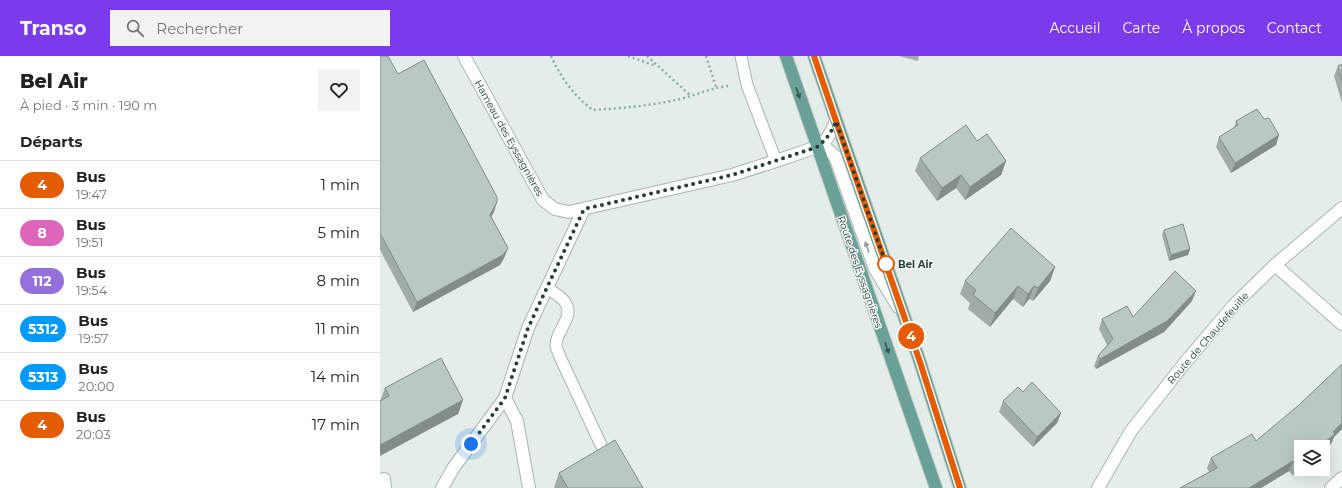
<!DOCTYPE html>
<html lang="fr">
<meta charset="utf-8">
<style>
:root{--surface:#fff;--page:#f2f2f2;--text:#222;--muted:#767676;--line:#e0e0e0;--accent:#7c3aed}
body{margin:0;font-family:Montserrat,sans-serif;background:var(--page);color:var(--text);height:100vh;display:flex;flex-direction:column;font-size:15px;white-space:nowrap}
*{box-sizing:border-box;margin:0}
p{font-size:13px;color:var(--muted)}
.icon{flex:none;width:22px;height:22px;fill:none;stroke:currentColor;stroke-width:2;stroke-linecap:round;stroke-linejoin:round}
.map{position:relative;flex:1;overflow:hidden}
.sheet{display:flex;flex-direction:column;background:var(--surface);width:380px}
.sheet>*{flex:none}
.badge{padding:0 8px;border-radius:13px;font-size:14px;line-height:26px}
.tools{position:absolute;left:914px;top:384px;display:grid;gap:8px}
.tools a{display:grid;place-items:center;width:36px;height:36px;border-radius:0px;background:var(--surface);box-shadow:0 4px 16px #0002;font-size:20px}
.you{position:absolute;width:20px;height:20px;margin:-10px;border:3px solid #fff;border-radius:50%;background:#1a73e8;box-shadow:0 0 0 6px #1a73e833}
.map>.badge{position:absolute;translate:-50% -50%;box-shadow:0 0 0 2px #fff}
h2{padding:0 20px;font-size:15px;line-height:36px}
.round{display:grid;place-items:center;flex:none;width:42px;height:42px;border-radius:0px;background:var(--page)}
.summary{display:flex;align-items:center;justify-content:space-between;height:68px;padding:0 20px}
h1{font-size:19px;font-weight:800;line-height:30px}
ul{padding:0;list-style:none}
li{display:flex;align-items:center;gap:12px;height:48px;padding:0 20px;border-top:1px solid var(--line)}
li div{flex:1}
li b{display:block;font-size:15px}
li em{font-style:normal}
li .badge{min-width:44px;font-weight:700;text-align:center}
header{display:flex;align-items:center;gap:24px;box-sizing:border-box;height:56px;padding:0 20px;background:var(--accent);color:#fff}
header strong{font-size:19px}
nav{display:flex;gap:22px;margin-inline-start:auto;font-size:14px}
.search{width:280px;height:36px;background:var(--page);display:flex;align-items:center;gap:10px;box-sizing:border-box;padding:0 14px;border-radius:0px;color:var(--muted);font-size:15px}
main{display:flex;flex:1;min-height:0}
.map>svg:first-child{display:block}
</style>
<header>
<strong>Transo</strong>
<div class="search"><svg class="icon" aria-label="search" viewBox="0 0 24 24"><circle cx="10" cy="10" r="6"/><path d="M15 15l6 6"/></svg>Rechercher</div>
<nav><a>Accueil</a><a>Carte</a><a>À propos</a><a>Contact</a></nav>
</header>
<main>
<section class="sheet">
<div class="summary"><div><h1>Bel Air</h1><p>À pied · 3 min · 190 m</p></div><a class="round"><svg class="icon" aria-label="heart" viewBox="0 0 24 24"><path d="M12 20l-8-8c-3-5 5-10 8-4 3-6 11-1 8 4z"/></svg></a></div>
<h2>Départs</h2>
<ul>
<li><span class="badge" style="background:#e45b00;color:#fff">4</span><div><b>Bus</b><p>19:47</p></div><em>1 min</em></li>
<li><span class="badge" style="background:#dd66ba;color:#fff">8</span><div><b>Bus</b><p>19:51</p></div><em>5 min</em></li>
<li><span class="badge" style="background:#9370db;color:#fff">112</span><div><b>Bus</b><p>19:54</p></div><em>8 min</em></li>
<li><span class="badge" style="background:#09f;color:#fff">5312</span><div><b>Bus</b><p>19:57</p></div><em>11 min</em></li>
<li><span class="badge" style="background:#09f;color:#fff">5313</span><div><b>Bus</b><p>20:00</p></div><em>14 min</em></li>
<li><span class="badge" style="background:#e45b00;color:#fff">4</span><div><b>Bus</b><p>20:03</p></div><em>17 min</em></li>
</ul>
</section>
<div class="map">
<svg width="962" height="432" viewBox="0 0 962 432">
<rect width="100%" height="100%" fill="#e4ede9"/>
<g fill="none" stroke-linecap="round" stroke-linejoin="round">
<g stroke="#a7b5b1" stroke-width="13">
<g id="lane">
<path d="M361,0l6,29 29,76"/>
<path d="M167,232c6,4 16,9 19,16 8,13 -10,27 -10,41 0,4 3,8 4,12l41,88"/>
</g>
</g>
<g stroke="#a7b5b1" stroke-width="14">
<g id="street">
<path d="M84,0l79,144 12,9 14,3 163,-37 44,-14 41,-14 9,-7 6,-10 4,-9"/>
<path d="M437,91l10,2 8,7 40,113 23,38"/>
<path d="M895,209l67,59"/>
<path d="M4,423l1,9"/>
<path d="M62,432l12,-21 51,-69"/>
<path d="M149,432l-12,-67 -12,-23 23,-70 56,-119"/>
<path d="M718,432l33,-57 53,-67 50,-59 41,-40 67,-57"/>
<path d="M951,432l11,-10"/>
</g>
</g>
<g stroke="#c2c9c8" stroke-width="14">
<g id="primary">
<path d="M406,0l150,432"/>
<path d="M434,0l106,306 40,126"/>
</g>
</g>
<g stroke="#85afa5" stroke-width="2.5" stroke-dasharray="2 3" stroke-linecap="butt">
<path d="M171,0c10,22 23,40 42,54 29,-2 58,-4 87,-11 17,-4 30,-11 48,-13"/>
<path d="M248,0l28,10"/>
<path d="M267,0l44,40"/>
<path d="M326,0l10,31"/>
</g>
<use href="#lane" stroke="#fff" stroke-width="11"/>
<use href="#street" stroke="#fff" stroke-width="12"/>
<use href="#primary" stroke="#6aa196" stroke-width="12"/>
</g>
<g fill="#9faca8">
<path d="M0,0l18,18 99,128 -6,14 17,32 -4,10 -4,7 -87,47 -33,-62z"/>
<path d="M519,0h20l-1,5z"/>
<path d="M962,8v39l-8,-27 4,-10z"/>
<path d="M884,63l15,16 -3,10 -45,28 -15,-26 3,-10 15,-9 2,-7z"/>
<path d="M597,85l29,20 -5,14 -36,25 -9,-12 -19,13 -22,-30 5,-13z"/>
<path d="M784,174l26,19 -2,6 -19,6 -7,-26z"/>
<path d="M675,211l-5,14 -17,20 -4,-2 -6,8 -10,-8 -23,28 -22,-18 2,-6 -10,-9 5,-13z"/>
<path d="M812,245l-28,31 -68,37 -2,-3 4,-10 9,-11 -8,-16 3,-10 31,-2z"/>
<path d="M5,332l78,12 -5,14 -78,-13z"/>
<path d="M643,336l38,21 -4,10 -24,24 -34,-35 4,-11z"/>
<path d="M954,381l-3,7 -8,7v-4l-22,22h1l-9,7 -4,-5 -28,17h-81l29,-16 -2,-4 4,-10 45,-17z"/>
<path d="M179,417l84,15h-88l-1,-1z"/>
</g>
<g fill="#828c88">
<path d="M899,79l-3,10 -45,28 4,-10z"/>
<path d="M626,105l-5,14 -36,25 5,-13z"/>
<path d="M581,119l-5,13 -19,13 5,-13z"/>
<path d="M117,146l-3,10 -7,13 3,-10z"/>
<path d="M128,192l-4,10 -4,7 -87,47 4,-10z"/>
<path d="M810,193l-2,6 -19,6 2,-6z"/>
<path d="M675,211l-5,14 -17,20 5,-13z"/>
<path d="M638,230l-5,13 -23,28 5,-14z"/>
<path d="M654,230l-5,13 -6,8 5,-13z"/>
<path d="M816,235l-4,10 -28,31 -68,37 4,-10z"/>
<path d="M83,344l-5,14 -78,42v-11z"/>
<path d="M681,357l-4,10 -24,24 4,-10z"/>
<path d="M962,367v6l-8,8 -3,7 -8,7v-4h-4l14,-15z"/>
<path d="M913,405l-4,10 -28,17h-12z"/>
<path d="M921,406v7h1l-9,7 4,-10z"/>
</g>
<g fill="#b9c8c3" stroke="#828c88">
<path d="M0,0h8l10,18 26,-14 73,137v5l-7,13 18,33 -5,7 -86,47 -37,-69z"/>
<path d="M962,8v16l-4,-14z"/>
<path d="M877,53l7,10 5,-1 10,17 -44,28 -16,-26 19,-12 -2,-4z"/>
<path d="M586,69l11,16 10,-7 19,27 -36,26 -9,-12 -19,13 -22,-30z"/>
<path d="M803,168l7,25 -19,6 -7,-25z"/>
<path d="M631,172l44,39 -17,21 -4,-2 -6,8 -10,-8 -23,27 -22,-18 3,-5 -11,-9z"/>
<path d="M795,215l21,20 -29,30 -67,38 -2,-3 15,-17 -11,-20 25,-13 6,11z"/>
<path d="M61,302l22,42 -83,45v-44l9,-5 -4,-8z"/>
<path d="M962,308v59l-9,9 2,2 -16,13h-18v15l-4,4 -4,-5 -44,27h-69l37,-20 -6,-10 41,-24 4,7 44,-37z"/>
<path d="M652,326l29,31 -24,24 -34,-36 15,-14 5,5z"/>
<path d="M235,384l28,48h-75l-9,-15z"/>
</g>
<defs><path id="oneway-solid" d="M-6-.8H1V-3.2L6.5 0L1 3.2V.8H-6Z"/></defs>
<g fill="#365750">
<use href="#oneway-solid" transform="translate(418 37) rotate(71)"/>
<use href="#oneway-solid" transform="translate(507 292) rotate(71)"/>
</g>
<use fill="#929e9c" href="#oneway-solid" transform="translate(487 191) rotate(-110)"/>
<g fill="none" stroke-linecap="round" stroke-linejoin="round">
<g stroke="#fff" stroke-width="9">
<path id="line" d="M434,0l22,65 84,241 40,126"/>
</g>
<use href="#line" stroke="#e45b00" stroke-width="6"/>
<path stroke="#243e39" stroke-width="4" stroke-dasharray="0 7.2" d="M91,388l34,-46 23,-70 56,-119 148,-34 85,-28c10,-8 14,-14 19,-26l50,143"/>
</g>
<circle fill="#fff" stroke="#e45b00" stroke-width="2" cx="506" cy="208" r="8"/>
<g text-anchor="middle" dominant-baseline="central" stroke-width="3" stroke-linejoin="round" paint-order="stroke">
<g font-size="10" fill="#243e39" stroke="#f4f9f7">
<text transform="translate(129 82) rotate(61)">Hameau des Eyssagnières</text>
<text transform="translate(480 216) rotate(71)">Route des Eyssagnières</text>
<text transform="translate(828 282) rotate(-49)">Route de Chaudefeuille</text>
</g>
<g font-size="10" font-weight="bold" fill="#243e39" stroke="#f4f9f7" text-anchor="start">
<text x="518" y="208">Bel Air</text>
</g>
</g>
</svg>
<div class="tools">
<a><svg class="icon" aria-label="layers" viewBox="0 0 24 24"><path d="M12 4l9 5-9 5-9-5zM3 14l9 5 9-5"/></svg></a>
</div>
<div class="you" style="left:91px;top:388px"></div>
<b class="badge" style="left:531px;top:280px;background:#e45b00;color:#fff">4</b>
</div>
</main>
